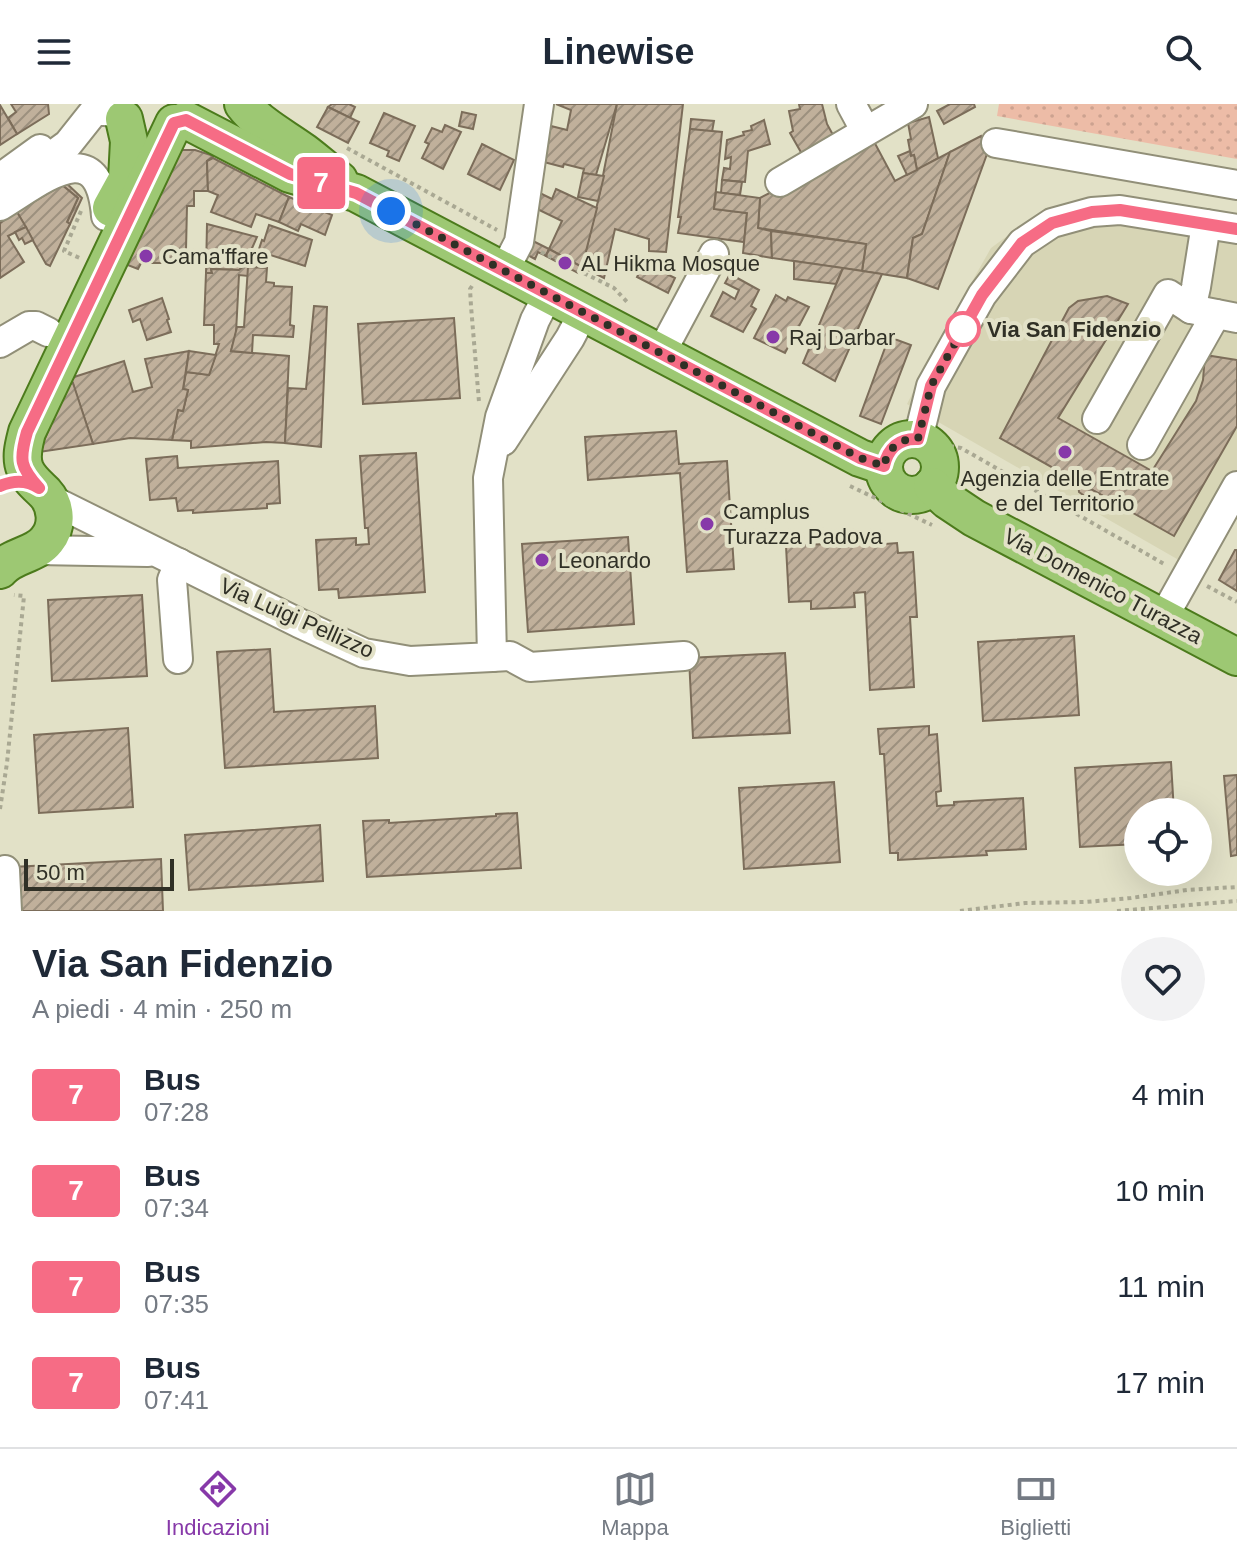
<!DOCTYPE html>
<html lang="it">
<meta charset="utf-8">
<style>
:root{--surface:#fff;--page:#f2f2f3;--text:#1f2937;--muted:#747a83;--line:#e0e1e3;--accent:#8739a9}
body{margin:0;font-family:Arial,sans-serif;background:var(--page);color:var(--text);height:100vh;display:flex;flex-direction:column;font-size:30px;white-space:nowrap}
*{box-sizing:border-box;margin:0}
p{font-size:26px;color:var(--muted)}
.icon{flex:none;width:44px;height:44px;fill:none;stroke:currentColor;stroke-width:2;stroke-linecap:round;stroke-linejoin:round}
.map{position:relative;height:807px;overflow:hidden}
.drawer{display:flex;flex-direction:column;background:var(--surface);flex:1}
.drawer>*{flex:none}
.badge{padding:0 16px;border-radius:6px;font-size:28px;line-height:52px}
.tools{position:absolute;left:1124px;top:694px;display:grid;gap:16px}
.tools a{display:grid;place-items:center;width:88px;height:88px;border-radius:50%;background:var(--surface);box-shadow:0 8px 32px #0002;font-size:40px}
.scale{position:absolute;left:24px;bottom:20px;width:150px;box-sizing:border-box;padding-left:8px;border:4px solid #303026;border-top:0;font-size:22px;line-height:28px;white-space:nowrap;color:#303026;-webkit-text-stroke:6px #e2e1c7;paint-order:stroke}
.you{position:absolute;width:40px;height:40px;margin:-20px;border:6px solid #fff;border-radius:50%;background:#1a73e8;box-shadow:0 0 0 12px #1a73e833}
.map>.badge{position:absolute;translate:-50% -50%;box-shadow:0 0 0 4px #fff}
.round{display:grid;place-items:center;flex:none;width:84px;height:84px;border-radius:42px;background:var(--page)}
.head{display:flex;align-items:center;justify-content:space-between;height:136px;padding:0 32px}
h1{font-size:38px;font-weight:800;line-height:60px}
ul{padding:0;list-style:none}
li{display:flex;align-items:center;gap:24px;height:96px;padding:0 32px}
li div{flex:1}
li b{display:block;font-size:30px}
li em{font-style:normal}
li .badge{min-width:88px;font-weight:700;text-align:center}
header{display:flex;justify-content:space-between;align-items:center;height:104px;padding:0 32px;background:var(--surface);font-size:36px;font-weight:800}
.tab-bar{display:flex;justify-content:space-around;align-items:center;height:112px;border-top:2px solid var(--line);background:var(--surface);font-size:22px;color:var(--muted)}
.tab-bar a{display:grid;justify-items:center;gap:4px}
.tab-bar .current{color:var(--accent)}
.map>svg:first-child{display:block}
</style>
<header><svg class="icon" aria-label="menu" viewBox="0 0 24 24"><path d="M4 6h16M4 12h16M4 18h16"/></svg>Linewise<svg class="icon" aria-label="search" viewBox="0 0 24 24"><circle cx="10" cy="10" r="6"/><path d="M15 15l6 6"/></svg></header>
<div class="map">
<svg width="1237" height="807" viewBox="0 0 1237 807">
<defs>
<pattern id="grass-dots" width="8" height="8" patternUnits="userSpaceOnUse" patternTransform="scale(2)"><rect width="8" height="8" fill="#edbca7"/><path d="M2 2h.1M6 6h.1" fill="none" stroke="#cca290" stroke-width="1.8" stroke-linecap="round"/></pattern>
<pattern id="building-hatch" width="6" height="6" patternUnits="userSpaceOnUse" patternTransform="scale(2)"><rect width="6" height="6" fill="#c0b09b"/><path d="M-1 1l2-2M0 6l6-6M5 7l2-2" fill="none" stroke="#9c907e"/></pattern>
</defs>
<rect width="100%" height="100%" fill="#e2e1c7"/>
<path fill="#d7d5b5" d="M1093,92l144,21v298l-22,-9 -31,57 -277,-159 38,-75 46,-81 35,-26z"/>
<path fill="url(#grass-dots)" d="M999,0h238v55l-240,-43z"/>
<g fill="url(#building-hatch)" stroke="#7c6d5a" stroke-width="2">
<path d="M11,0h37l1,10 -32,20 -9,-16 8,-6z"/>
<path d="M332,0h17l6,3 -5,11 -22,-11z"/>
<path d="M556,0h61l-21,71 -13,-2 1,-4 -20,-5 -1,3 -23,-6 7,-36 20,5 4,-20z"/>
<path d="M617,0h66l-17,148 -17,-1v-12l-34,-10 -11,49 -22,-11 16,-66z"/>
<path d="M799,0h23l5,20 6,11 -31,19 -12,-21 3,-2 -4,-20 11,-2z"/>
<path d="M950,0h24l1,3 -31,17 -7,-13z"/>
<path d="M0,1l17,29 -17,11z"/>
<path d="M328,3l31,15 -11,21 -31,-16z"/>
<path d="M462,8l14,3 -3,14 -14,-3z"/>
<path d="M384,9l31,13 -16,35 -12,-5 2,-5 -19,-8z"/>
<path d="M929,13l9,41 -21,12 -3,-15 -3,1 -3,-16 3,-1 -3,-16z"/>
<path d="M691,15l23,2 -2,11 -22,-3z"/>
<path d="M764,16l6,24 -22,7 -3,31 -23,-2 2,-12 6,1 1,-12 -6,2 2,-19 17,-5 -1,-3 9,-2 -1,-4z"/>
<path d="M445,21l16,7 -18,37 -21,-11 7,-14 -4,-2 7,-14 10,4z"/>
<path d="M690,25l32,3 -8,77 33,4 -3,29 -66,-9 3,-16h-3z"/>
<path d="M871,32l24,45 55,-29 -28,82 -9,4 -6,40 -45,-7 4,-27 -108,-16 2,-30 45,-23z"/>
<path d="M981,32l6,18 -49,135 -31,-11 6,-40 9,-4 28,-82z"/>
<path d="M482,40l32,16 -14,30 -32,-16z"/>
<path d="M179,46h16l19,6 -7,5 1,30h-14v15h-7l-1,44h-10l-1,13h-34l-3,6 -13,-5z"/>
<path d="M910,47l1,5 3,-1 3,15 -10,5 -9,-19z"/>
<path d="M213,54l76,39 -10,25 -23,-8 -5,13 -40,-15 7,-17 -10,-4 -1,-30z"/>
<path d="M583,69l21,3 -6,25 -20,-4z"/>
<path d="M63,76l19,18 -12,26 -3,-2 11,-24 -16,-13 -52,32 -2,-4z"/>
<path d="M722,76l20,2 -2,13 -19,-2z"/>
<path d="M62,81l16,13 -11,24 3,2 -20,42 -4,-2 -29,-52z"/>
<path d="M556,85l41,19 -15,59 -33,-18 13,-28 -31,-15 7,-14 14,7z"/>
<path d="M716,88l44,6 -2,30 13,3 1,27 -29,-5 4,-40 -33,-4z"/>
<path d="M289,93l43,18 -7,20 -24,-11 -3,7 -19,-9z"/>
<path d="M17,108l9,15 -18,9 16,26 -24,16v-55z"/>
<path d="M207,120l50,13 -13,29 -5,4 -28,-1 1,4h-6z"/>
<path d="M269,121l43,15 -7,26 -41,-13 -5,14h-6l9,-27 2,1z"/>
<path d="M26,123l7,13 -8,4 -3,-6 -3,2 -4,-8z"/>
<path d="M771,127l95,13 -4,27 -90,-13z"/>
<path d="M529,135l20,10 -3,7 -8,-4 -3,7 -13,-7z"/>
<path d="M549,145l33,18 -4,6 -32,-17z"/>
<path d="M794,157l49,7 -7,16 -42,-5z"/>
<path d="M644,159l31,15 -7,15 -31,-16z"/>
<path d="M244,162l4,1v9l-9,-1 -3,58 -5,18 58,5 -4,87 -19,-1 -75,6v-7l-19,-1 6,-30 5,1 5,-21 -5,-1 3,-17 23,3 10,-31h-5v-19h-10l2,-52h6l-1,-4 28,1z"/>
<path d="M248,163l19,1 -1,14 8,1v3l18,1 -2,38 4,1 -1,11 -40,-2 -1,18 -21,-2 6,-24h7z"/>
<path d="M843,164l39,6 -47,107 -32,-18z"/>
<path d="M730,170l29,16 -8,16 5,3 -13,23 -32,-16 12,-24 12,7 4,-9 -14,-7z"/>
<path d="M776,191l10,6 2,-4 21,10 -24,46 -31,-15z"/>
<path d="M1107,192l21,8 -70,114 94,53 44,-70 7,-21 2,-25 32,5v66l-63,110 -174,-98 69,-130 9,-7z"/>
<path d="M162,194l7,21 -2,1 4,12 -24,8 -7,-21 -7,3 -4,-12z"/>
<path d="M314,202l13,1 -6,140 -36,-4 3,-55 18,1z"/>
<path d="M454,214l6,80 -97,6 -5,-80z"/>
<path d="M889,233l22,8 -30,79 -21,-8z"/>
<path d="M189,247l-6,38 5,1 -5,21 -5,-1 -6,30 -42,-2 -37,6 -22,-66 53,-17 9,31 19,-5 -7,-28z"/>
<path d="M189,247l27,4 -7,20 -23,-3z"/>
<path d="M73,279l20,61 -54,8 29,-67z"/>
<path d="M676,327l3,33 48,-3 7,108 -47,3 -7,-99 -92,7 -3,-43z"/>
<path d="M416,349l9,139 -86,6 -1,-9 -19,1 -3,-50 40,-2v7l13,-1 -1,-16h-3l-5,-72z"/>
<path d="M177,352l1,12 100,-7 2,42 -13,1v4l-74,5v-3l-15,1 -2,-13 -26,2 -4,-41z"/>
<path d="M1078,378l27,15 -2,7 -13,-4 -11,-8z"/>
<path d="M628,433l6,87 -106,8 -6,-88z"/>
<path d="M885,437v3l12,-1 1,10 15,-1 4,65h-7l4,70 -44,3 -5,-98 -11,1 1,14 -44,2v-8l-22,1 -3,-56z"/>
<path d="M1235,446h2v41l-18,-11z"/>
<path d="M142,491l5,81 -95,5 -4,-81z"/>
<path d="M1074,532l5,79 -96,6 -5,-79z"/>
<path d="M270,545l4,63 101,-6 3,52 -153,10 -8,-116z"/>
<path d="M785,549l5,80 -97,5 -4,-80z"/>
<path d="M929,622v9l8,-1 4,57 -5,1 1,14 17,-1v-3l69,-4 3,51 -40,2 1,4 -89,5v-7h-8l-6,-99h-4l-2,-25z"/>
<path d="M128,624l5,79 -94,6 -5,-78z"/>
<path d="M1171,658l3,50h-36v32l-58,3 -5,-79z"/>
<path d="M1237,671v80l-6,1 -7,-80z"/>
<path d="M834,678l6,80 -96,7 -5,-81z"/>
<path d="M517,709l4,55 -154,9 -4,-56 26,-1v3l107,-7v-2z"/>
<path d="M320,721l3,56 -134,9 -4,-55z"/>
<path d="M161,755l2,52h-148l-2,-44z"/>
</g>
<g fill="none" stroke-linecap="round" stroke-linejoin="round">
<g stroke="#918f78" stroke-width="32">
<g id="minor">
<path d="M851,0l14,26"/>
<path d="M996,39l241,42"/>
<path d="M31,67l37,-27 27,-34 20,2"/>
<path d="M0,74l40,-29"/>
<path d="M780,78l133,-78"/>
<path d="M0,102c43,-26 99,-75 106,10"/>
<path d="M504,167l15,-29 20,-138"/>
<path d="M1191,205l5,-22 10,-63"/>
<path d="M0,239l29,-17h7l12,6"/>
<path d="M661,249l53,-99"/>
<path d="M1097,315l71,-125 23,15 46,9"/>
<path d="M918,335l13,-53 51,-91 40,-52 30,-20 40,-11 28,-2 117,19"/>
<path d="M503,337l67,-103 13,-25"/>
<path d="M1142,341l74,-131"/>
<path d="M50,395l249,124 65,30 46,8 82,-4 -4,-179 12,-61 35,-97 14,-27"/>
<path d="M36,446l112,2"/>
<path d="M1163,514l74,-132"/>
<path d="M492,553l18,-1 20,11 154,-11"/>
<path d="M178,555l-6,-79 7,-17"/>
<path d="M5,766l2,41"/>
</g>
</g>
<g stroke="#4c7b1c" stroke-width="40">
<g id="major">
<path d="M243,0c16,21 39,32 61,48 12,9 23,19 35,28"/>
<path d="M186,16l104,54 66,19 504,265 24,8"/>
<path d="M111,104l16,-29 2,-38 -5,-22"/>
<circle cx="912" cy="363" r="28"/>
<path d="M932,382l15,14 27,18 263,139"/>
<path d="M0,466c13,-16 35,-14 47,-30 11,-13 10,-34 -2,-47 -7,-7 -16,-14 -20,-24 -5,-12 -1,-25 2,-37l147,-309"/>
</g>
</g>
<g stroke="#a9a893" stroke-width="4" stroke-dasharray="4 4" stroke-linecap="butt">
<path d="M347,44l150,82"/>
<path d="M81,107l-17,40 18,8"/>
<path d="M541,148l73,36 15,16"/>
<path d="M472,182l-2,3 1,17 8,96"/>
<path d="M943,332l6,10 6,23"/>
<path d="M950,342l11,2 205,117"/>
<path d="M850,382l82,39"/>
<path d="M1207,482l30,16"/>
<path d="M0,705l7,-46 17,-167 -10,-1"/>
<path d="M960,807l65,-8 61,-1 45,-4 56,-8 50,-3"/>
<path d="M1117,807l120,-10"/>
</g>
<use href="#minor" stroke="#fff" stroke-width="28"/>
<use href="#major" stroke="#9dc873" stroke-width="36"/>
</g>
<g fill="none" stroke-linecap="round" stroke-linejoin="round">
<g stroke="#fff" stroke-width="18">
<path id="line" d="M0,382c14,-6 27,-6 39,2 -19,-21 -20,-28 -12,-56l147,-309 12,-3 104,54 66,19 504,265 24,8c4,-18 15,-28 34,-27l13,-53 51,-91 40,-52 30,-20 40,-11 28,-2 117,19"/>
</g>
<use href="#line" stroke="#f66c85" stroke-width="12"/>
<path stroke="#303026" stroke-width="8" stroke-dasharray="0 14.4" d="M391,107l469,247 24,8c4,-18 15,-28 34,-27l13,-53 38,-68 -6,11"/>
</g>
<g fill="#8739a9" stroke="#e2e1c7" stroke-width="3">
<circle cx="146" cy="152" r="8"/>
<circle cx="565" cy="159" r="8"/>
<circle cx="773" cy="233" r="8"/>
<circle cx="1065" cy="348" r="8"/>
<circle cx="707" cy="420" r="8"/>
<circle cx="542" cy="456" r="8"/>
</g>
<circle fill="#fff" stroke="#f66c85" stroke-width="4" cx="963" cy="225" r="16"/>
<g text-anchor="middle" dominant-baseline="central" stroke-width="8" stroke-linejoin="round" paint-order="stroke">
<g font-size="22" fill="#303026" stroke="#e2e1c7" text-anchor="start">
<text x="162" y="152">Cama'ffare</text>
<text x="581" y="159">AL Hikma Mosque</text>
<text x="789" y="233">Raj Darbar</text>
<text x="1065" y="374" text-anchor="middle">Agenzia delle Entrate<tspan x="1065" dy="25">e del Territorio</tspan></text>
<text x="723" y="407">Camplus<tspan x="723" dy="25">Turazza Padova</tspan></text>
<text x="558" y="456">Leonardo</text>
</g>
<g font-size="22" font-weight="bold" fill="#303026" stroke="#e2e1c7" text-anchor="start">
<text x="987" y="225">Via San Fidenzio</text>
</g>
<g font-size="22" fill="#303026" stroke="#e2e1c7">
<text transform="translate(1103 482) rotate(28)">Via Domenico Turazza</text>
<text transform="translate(297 514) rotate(24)">Via Luigi Pellizzo</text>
</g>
</g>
</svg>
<div class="tools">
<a><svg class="icon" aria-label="locate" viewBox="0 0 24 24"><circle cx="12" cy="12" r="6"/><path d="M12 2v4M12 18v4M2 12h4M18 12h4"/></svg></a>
</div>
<div class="scale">50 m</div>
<div class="you" style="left:391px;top:107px"></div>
<b class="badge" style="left:321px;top:79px;background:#f66c85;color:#fff">7</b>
</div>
<section class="drawer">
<div class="head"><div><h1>Via San Fidenzio</h1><p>A piedi · 4 min · 250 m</p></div><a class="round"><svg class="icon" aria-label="heart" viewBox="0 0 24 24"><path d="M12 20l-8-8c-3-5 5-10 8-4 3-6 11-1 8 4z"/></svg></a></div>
<ul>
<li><span class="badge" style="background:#f66c85;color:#fff">7</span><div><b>Bus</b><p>07:28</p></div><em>4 min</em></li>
<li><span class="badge" style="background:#f66c85;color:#fff">7</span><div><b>Bus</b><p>07:34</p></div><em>10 min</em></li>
<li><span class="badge" style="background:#f66c85;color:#fff">7</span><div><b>Bus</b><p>07:35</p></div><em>11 min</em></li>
<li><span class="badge" style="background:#f66c85;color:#fff">7</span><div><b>Bus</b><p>07:41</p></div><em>17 min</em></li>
</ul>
</section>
<nav class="tab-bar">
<a class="current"><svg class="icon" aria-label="directions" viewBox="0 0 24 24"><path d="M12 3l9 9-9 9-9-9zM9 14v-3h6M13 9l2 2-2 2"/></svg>Indicazioni</a>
<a><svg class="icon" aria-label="map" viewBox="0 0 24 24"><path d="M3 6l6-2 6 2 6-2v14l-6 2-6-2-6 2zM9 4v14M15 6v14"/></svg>Mappa</a>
<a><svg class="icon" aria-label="tickets" viewBox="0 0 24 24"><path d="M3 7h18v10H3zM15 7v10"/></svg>Biglietti</a>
</nav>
